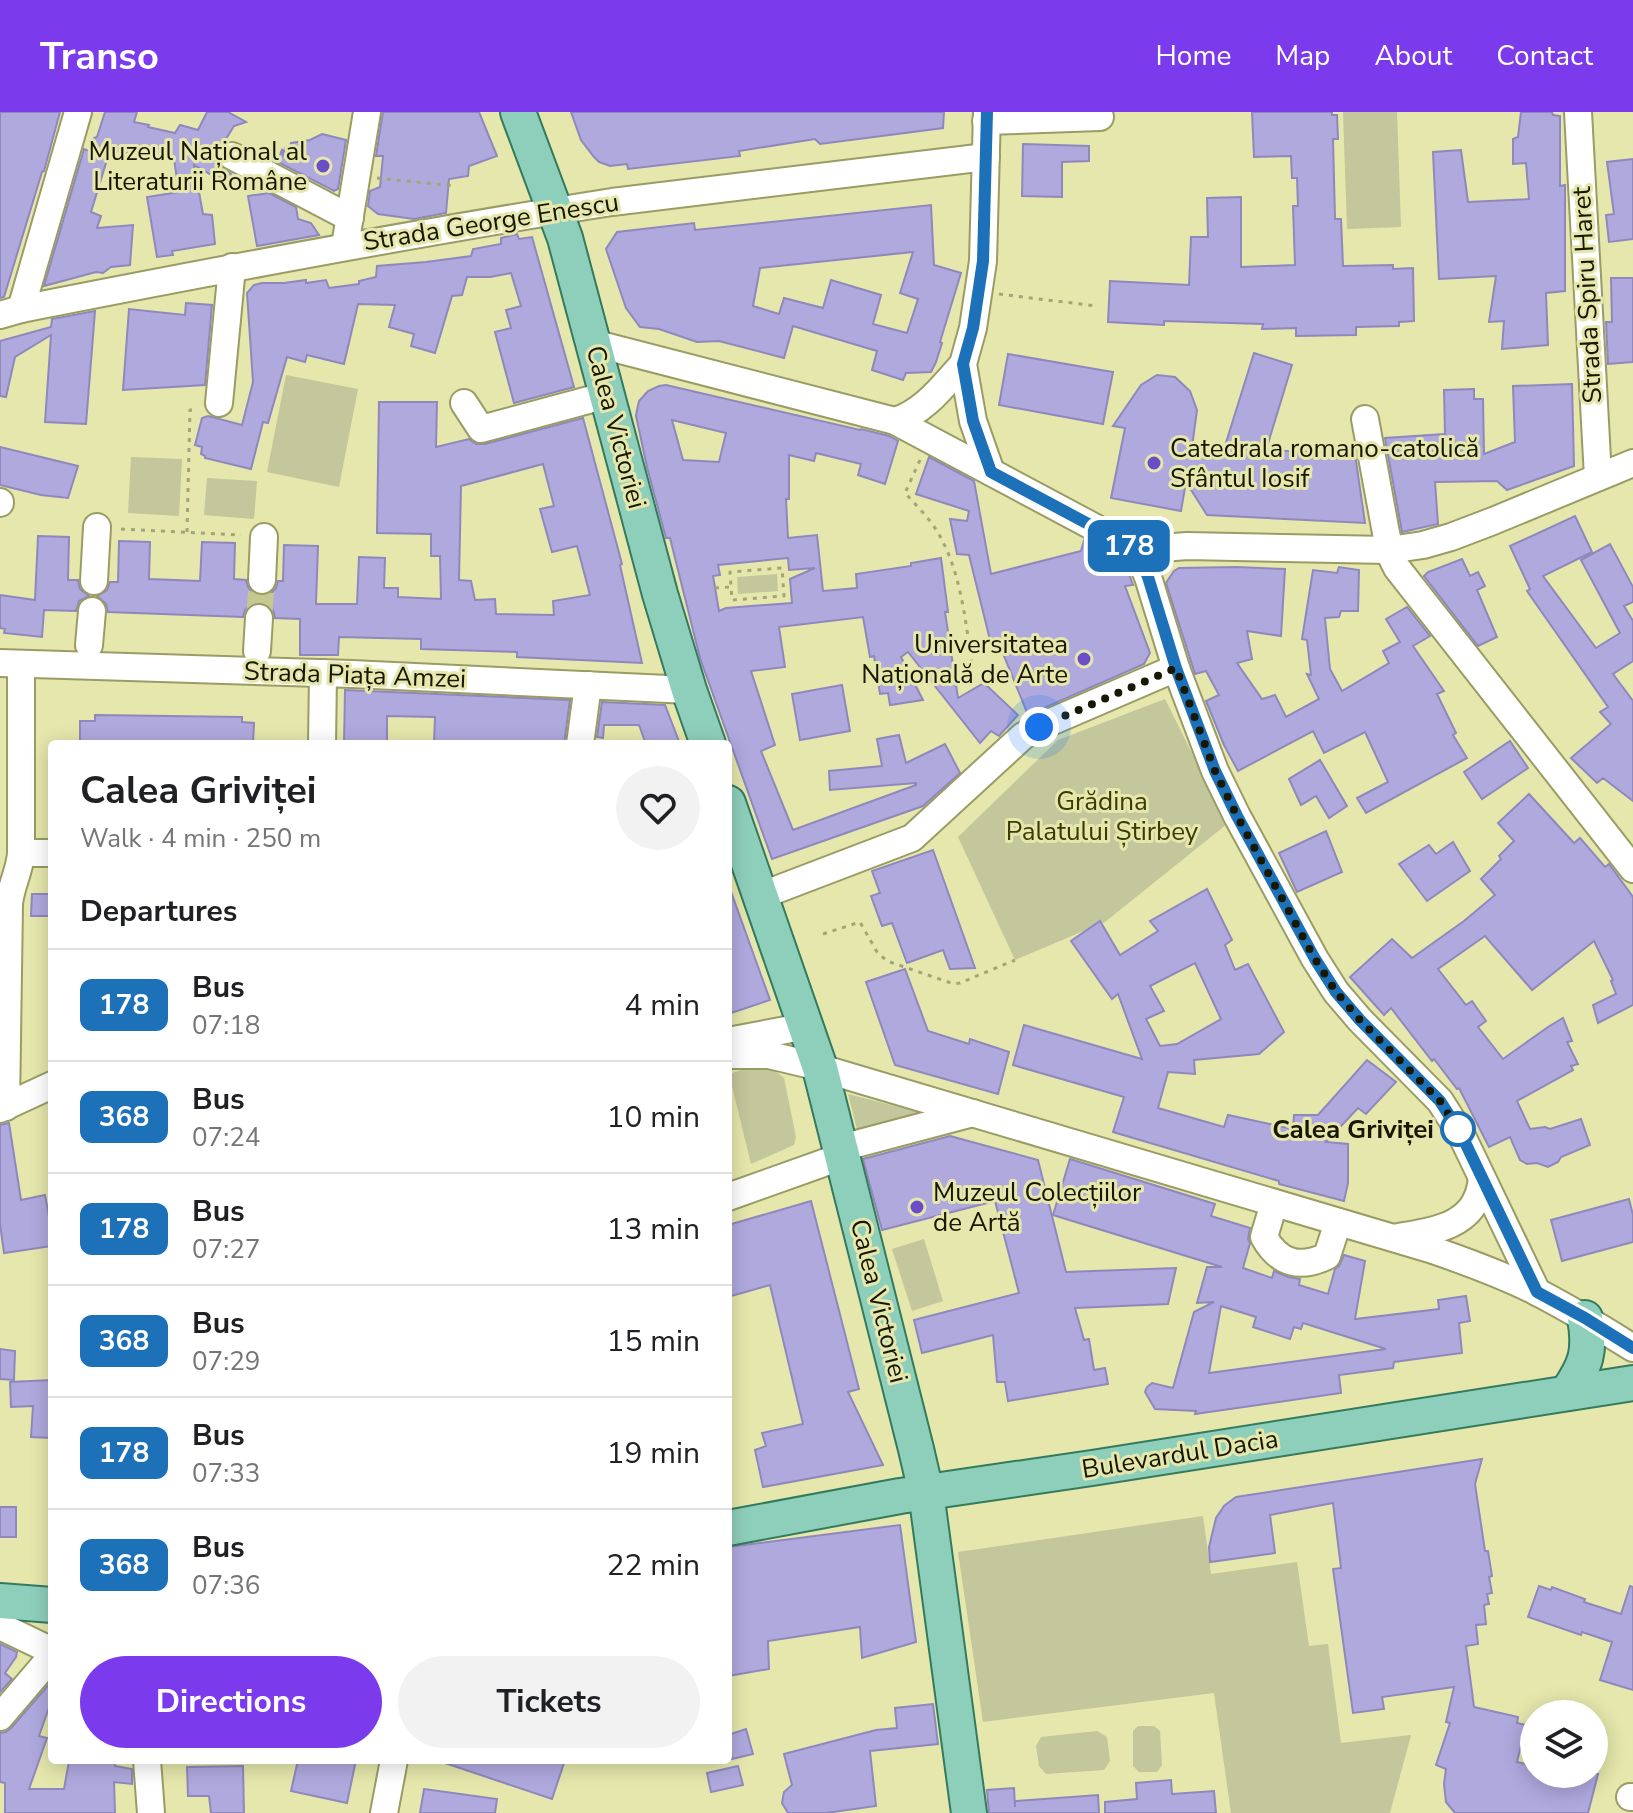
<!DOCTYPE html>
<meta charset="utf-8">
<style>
:root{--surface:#fff;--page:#f2f2f2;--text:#202124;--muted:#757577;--line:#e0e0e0;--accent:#7c3aed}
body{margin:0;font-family:"Nunito Sans",sans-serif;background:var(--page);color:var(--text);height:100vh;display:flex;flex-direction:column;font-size:30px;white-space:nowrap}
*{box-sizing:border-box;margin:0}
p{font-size:26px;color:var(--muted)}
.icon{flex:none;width:44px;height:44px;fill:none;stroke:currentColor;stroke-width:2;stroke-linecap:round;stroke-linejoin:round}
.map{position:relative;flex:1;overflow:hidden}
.sheet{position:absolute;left:48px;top:628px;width:684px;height:1024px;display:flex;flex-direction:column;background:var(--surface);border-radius:8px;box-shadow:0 4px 20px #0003}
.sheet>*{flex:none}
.badge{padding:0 16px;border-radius:12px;font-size:28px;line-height:52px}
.tools{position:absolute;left:1520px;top:1588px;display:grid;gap:16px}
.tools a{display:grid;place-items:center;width:88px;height:88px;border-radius:50%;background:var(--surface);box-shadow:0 4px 20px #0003;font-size:40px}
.you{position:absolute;width:40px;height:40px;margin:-20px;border:6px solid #fff;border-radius:50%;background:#1a73e8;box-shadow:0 0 0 12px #1a73e833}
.map>.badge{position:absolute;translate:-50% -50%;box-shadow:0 0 0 4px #fff}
h2{padding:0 32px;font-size:30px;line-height:72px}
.round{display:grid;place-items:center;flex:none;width:84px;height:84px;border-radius:42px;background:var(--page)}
.summary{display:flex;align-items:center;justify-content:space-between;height:136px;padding:0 32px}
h1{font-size:38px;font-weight:700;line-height:60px}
.cta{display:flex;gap:16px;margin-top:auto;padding:16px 32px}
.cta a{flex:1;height:92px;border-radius:48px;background:var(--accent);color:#fff;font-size:32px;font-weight:700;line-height:92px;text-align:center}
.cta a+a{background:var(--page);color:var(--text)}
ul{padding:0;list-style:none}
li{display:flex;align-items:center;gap:24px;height:112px;padding:0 32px;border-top:2px solid var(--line)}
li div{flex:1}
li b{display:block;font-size:30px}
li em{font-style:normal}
li .badge{min-width:88px;font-weight:700;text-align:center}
header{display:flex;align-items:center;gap:48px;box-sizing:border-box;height:112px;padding:0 40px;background:var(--accent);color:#fff}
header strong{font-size:38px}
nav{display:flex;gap:44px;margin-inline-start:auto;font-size:28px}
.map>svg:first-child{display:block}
</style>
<header>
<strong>Transo</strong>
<nav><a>Home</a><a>Map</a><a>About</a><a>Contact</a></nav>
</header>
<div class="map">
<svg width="1633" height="1701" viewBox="0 0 1633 1701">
<rect width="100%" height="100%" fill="#e5e7ac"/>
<g fill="#c4c69b">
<path d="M1343,0h54l4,115 -54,2z"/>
<path d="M286,263l72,14 -19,98 -72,-15z"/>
<path d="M131,345l51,2 -3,57 -51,-3z"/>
<path d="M207,366l50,3 -3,38 -50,-4z"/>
<path d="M777,462l1,17 -40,3 -1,-17z"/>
<path d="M1165,587l62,125 -122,98 -90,38 -57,-123 100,-97z"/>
<path d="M765,951l19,15 12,59 -2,8 -43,19 -22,-90z"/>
<path d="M848,982l90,23 -79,20z"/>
<path d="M924,1127l19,62 -31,10 -20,-62z"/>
<path d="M1203,1404l8,58 86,-12 12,84 19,-2 13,99 70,-8 -21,78h-159l-17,-120 -231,29 -25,-170z"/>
<path d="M1138,1614h16l6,5 2,34 -5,7h-18l-6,-6v-35z"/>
<path d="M1097,1619l10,6 3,24 -6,9 -58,4 -7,-8 -3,-20 5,-9z"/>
</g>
<g fill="#afa9de" stroke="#8f88bc" stroke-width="2" fill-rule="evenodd">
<path d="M0,0h60l-16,59 -2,1 -38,125 -4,1z"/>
<path d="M105,0h32l-3,10 15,3 -1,2 27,6 5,-8 18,5 9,-18h21l18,10 -12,4 -10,16 -6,6 -2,8 3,9 12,9 3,14 -40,-23 9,49 9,1 3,29 -43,7 1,4 -16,2 -10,-60 32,-5 -5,-33 -64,-9 -19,62 10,4 -4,12 36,-3 -3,40 -19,2 -8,6 -7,-1 -52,14 40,-137 5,2 5,-13 3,-1z"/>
<path d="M383,0h96l18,44 -28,10 -1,10 -19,3 -3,34 -32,6 -36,-5 -10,-8 2,-15 10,-4 3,-31h-7z"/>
<path d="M571,0h373l-1,16 -123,16 -5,-5 -76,12 1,5 -112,13 -1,-5 -17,2 -11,-4 -5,-5 -13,-17z"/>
<path d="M1252,0h80v3h5l1,24h-5l2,80h6l2,47 50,-1v4l20,-1 1,53 -15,1v4l-43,1v8l-60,1v-8l-34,1 1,-5 -99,-3v4l-56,-3 2,-41 79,4 2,-48h17l-1,-39 34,-1v70l54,-2 -2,-59h5l-1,-28h-5l-1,-22 -37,1z"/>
<path d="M1521,0h31l1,3 7,1v70l5,-1v106l-19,2 2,52 -46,4 2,-28 -15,1 7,-46 -57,3 -6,-127 28,-2 7,52 61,-3 -3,-36 -13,1v-25l5,-2z"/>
<path d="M322,22l24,6 -8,49 -4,2 -56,-29 4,-13 1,5 2,-6 4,1 2,-6 19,-3z"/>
<path d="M1023,32l66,2v15l-27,1v35l-40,-1z"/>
<path d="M1633,47v80l-24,3 -3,-27 8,-1 -7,-52z"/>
<path d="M269,81l27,14 2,12 13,4 8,12 -62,11 -9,-50z"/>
<path d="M931,93l3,60 27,8 -21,69 2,1 -6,19 -5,10 -25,1 -3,7 -31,-10 5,-19 -84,-25 -9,32 -65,-17 -22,1 -38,-13 -19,-2 -14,-19 -20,-59 11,-17 77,-9 1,7zM913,140l-13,41 18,6 -11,34 -34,-9 8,-29 -50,-15 -8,28 -39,-10 -5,16 -26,-8 7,-38z"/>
<path d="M517,122l2,5 13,-2 42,150 -60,16 -19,-71 16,-4 -5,-18 15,-4 -10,-33 -21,4h-23l-5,18 -10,1 -17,57 -24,-7 3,-12 -25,-7 6,-22 -37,-1 -14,60 -37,-9 -2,7 -18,-5 -19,66 -5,-1 -12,47 -46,-11v-2l-4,-2 1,-7 -7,-2 7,-27 6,-2 34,9 11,-43 -6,-89 7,-8 8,-2h22l22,-3v3l20,-3 3,8 30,-4v-3l17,-4 1,-11 49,-4 45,-6 2,-7 28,-5v-6z"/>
<path d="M1611,166h22v84l-25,2 -2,-42h6z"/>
<path d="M186,191l26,2 -7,80 -82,5 6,-81 56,6z"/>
<path d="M95,199l-9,113 -41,-2 6,-87 -36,22 -9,40 -6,-1v-55l51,-14 1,-8z"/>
<path d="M1254,241l38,12 -26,85 89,4 10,69 -158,-8 -21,-33 -5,29 -70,-13 14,-70 -12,-2 28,-41 16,-10 18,2 15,14 7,19 -5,37 32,2z"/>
<path d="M1008,242l105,18 -10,52 -104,-19z"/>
<path d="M1572,272l2,82 -67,24 -10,-9 -62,1 3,42 -36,8 -17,-94 60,-4 -1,-44 30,-1v10h9l1,55 31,-12 -2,-56z"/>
<path d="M666,273l194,45 1,-1 28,7 9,5 -13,43 -27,-9 3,-11 -45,-11 -2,8 -25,-6v44h-3l2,39 29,-3 6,56 34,-3 -1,-14 55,-8v-3l30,-5 7,54h-3l13,86 26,-15 34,32 -19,21 -8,-5 -11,12 -72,-91 -7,5 22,43 -33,5 -2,-12 -8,1 -6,-38 -4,1 -7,-40 -84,10 6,40 -34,4 24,74 -14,6 32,79 123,-45v-2l-86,7 -1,-19 53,-5 -5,-27 22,-4 7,28 39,-19 15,29 -37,33 -151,53 -72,-201 -30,-120h-4l-19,-71 -11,-51 1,-6 2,-9 9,-10 11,-5zM672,308l54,13 -7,29 -36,-2zM788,446l1,12 26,-2 -25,11 2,24 -66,5 -7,3 -6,-35 7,-1 -2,-10z"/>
<path d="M379,290h58l-1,45 33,-8 7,5h9l98,-26 39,146 -2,1 22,98 -125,-6v-5l-96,-3v-10l-82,-2 -1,18h-38v-36l-25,-1 -2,-8 -5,-5 -7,-3 -10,2 -6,6 -2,7 -135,-5 -2,-8 -9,-8 10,-6 3,-8h8l1,-41 31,1 -1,37 51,2 2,-39 33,1 -1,36 12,1 2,7 5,6 9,3 8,-2 6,-6 2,-7h5l1,-36 34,1 -2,58h41l2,-47 26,1 -1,30h14v9l43,2 -1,-43h-9v-22l-54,-1zM543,352l11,42 -14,3 12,43 25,-6 13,49 -37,6 1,14 -58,-1 -1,-15 -20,1 -4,-19 -12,-1 2,-94z"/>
<path d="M0,335l78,19 -10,32 -27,-3 -41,-10z"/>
<path d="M929,345l45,24 17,93 90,-23 3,-11 40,21 9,24 -8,1 25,67 -6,11 -116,51 -28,-69 -8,2 -23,-93 -12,-1 -7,-35 17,2 2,-10 -53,-17z"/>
<path d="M1575,404l17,36 -49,24 53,72 24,-15 -39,-73 29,-16 23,43v15l-9,4 9,15v40l-20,13 20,27v100l-30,-23 -6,5 -26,-25 40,-34 -11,-12 8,-5 -81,-116 3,-2 -20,-43z"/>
<path d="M38,424l31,1 -1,43h10l2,9 9,7 -10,5 -3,10 -32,-1 -2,27 -38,-4 1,-4 -5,-1v-33l35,5z"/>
<path d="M1462,447l8,17 8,-4 7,14 -8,4 20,47 -19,9 -54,-70 4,-4z"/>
<path d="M1236,455l49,2 -4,67 -34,-5 5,28 -15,4 25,36 13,-4 11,22 33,-18 -12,-25 4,1 -4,-35 -5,-1 11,-69 24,3 2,-6 20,3 -1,41h-17l-2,6 -14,1 5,51 12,22 47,-28 -6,-12 17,-9 -14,-23 21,-12 23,29 -17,10 31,45 -7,3 19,39 -3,2 14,23 -101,55 -9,-15 31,-16 -23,-50 -41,21 -11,-22 -75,40 -14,-26 -18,-44 13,-6 -13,-24 -11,3 -29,-91 8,-12 5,-3z"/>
<path d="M842,573l8,46 -50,9 -8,-46z"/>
<path d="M345,578l225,10 -6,44h-130l1,-27 -48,-1v28h-43z"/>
<path d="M602,590l63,3 15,39h-34l-7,-19h-35l-1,13 -6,-1z"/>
<path d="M95,603l147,2v5l12,1 -1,21h-173v-23h15z"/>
<path d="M1510,629l18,27 -46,31 -18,-27z"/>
<path d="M1320,648l27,46 -18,12 -13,-22 -15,9 -12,-26z"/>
<path d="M1529,682l45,49 6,-5 25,29 4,-3 24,33v108l-35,18 -5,-18 23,-11 -5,-13 2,-1 -19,-39 -62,49 -47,-54 -47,33 28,36 6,-4 14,20 -8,6 25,32 45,-32 15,-9 9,23 -5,1 11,22 -7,2 2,4 -56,31 13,28 15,-2 5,2 31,-10 9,26 -29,12 -3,5 -10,5 -11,-4 -10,1 -7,-4 -10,-23 -21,10 -30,-59 -2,1 -23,-30 -2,2 -41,-53 -7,7 -34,-38 42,-38 20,19 52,-37 31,-26 -14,-16 20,-20 -2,-3 15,-15 -16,-18z"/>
<path d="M1326,719l16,41 -45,20 -18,-39z"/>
<path d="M1453,730l17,29 -43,30 -28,-37 30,-19 7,9z"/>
<path d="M933,738l42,118 -25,1 -7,-19 -36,13 -15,-40 -10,3 -11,-30 9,-3 -8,-22z"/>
<path d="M728,777h2l40,111 -42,14z"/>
<path d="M1207,777l25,51 -7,5 10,25 13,-6 36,68 -25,22 -65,6 1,14 -27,-2 -10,36 66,19 4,-12 65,14 1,-14h24l49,-55 29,22 -30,32 -8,-6 -32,34 22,2v39l-4,18 -65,-17v-3l-166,-49 11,-35 -111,-32 11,-40 118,34 -24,-65 -6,5 -41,-58 29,-20 20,34 38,-24 -8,-10zM1195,851l26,56 -44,25 -17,2 -14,-27 18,-8 -14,-25z"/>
<path d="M32,782h20v22h-21z"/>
<path d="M905,857l23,62 41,13 1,-5 39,13 -11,42 -103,-29 -29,-83z"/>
<path d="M9,1011l12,77 24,-5 7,37v14l-48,7 -4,-29v-99z"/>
<path d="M950,1024l88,24 28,112 110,-4 -8,36 -93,4 9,32 5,-1 5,31 11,-2 3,16 -100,17 -3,-19h-8l-4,-47 -71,18 -8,-33 105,-27 -24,-92 -113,29 -19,-71z"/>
<path d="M1070,1047l145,45 -4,12 39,12 -2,11 2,4 -7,25 29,10 2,-7 14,6 12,2 -1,6 29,9 7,-25 4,-3 5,-11 21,6 -10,58 84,-10 -1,-9 28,-4 4,25 -11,2 3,30 -68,9 -1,6 -54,7 2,18 -146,21 1,-3 -41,-2 -10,-17 2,-5 5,-4 21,5 21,-76 20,-10 -17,1 10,-36h15l-169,-52zM1221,1194l35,11 -3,10 37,12 4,-12 7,2 2,-6 83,26 -177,24z"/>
<path d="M1629,1087l4,16v27l-71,19 -11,-41z"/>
<path d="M811,1089l48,188 -11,3 35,73 -120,22 -8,-37 11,-4 -4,-13 41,-9 -33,-139 -42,12v-72z"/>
<path d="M0,1237l15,2 -1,29 -14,-1z"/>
<path d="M52,1268v58l-21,-1 2,-31 -22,1 -1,-25z"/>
<path d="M1482,1347l-7,25 10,67h3l4,25 -3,1 3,16 -5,1 2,10 -5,1 2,19 -10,1 2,19 -12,2 8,61 44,10 -1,6 9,2 -9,37 17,4v8h64l-10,39h-133l-9,-11 -2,-18 2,-15 -10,-4 14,-42 -4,-1 8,-35 -72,10 2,12 -31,4 -20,-144 8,-1 -8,-65 -63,12 5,38 -65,9 -1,-15 7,-29 8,-12 12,-9z"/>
<rect x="0" y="1395" width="16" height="30"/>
<path d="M900,1413l16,117 -54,16 -2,-31 -92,14 1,28 -41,7v-129z"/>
<path d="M1539,1474l12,4 1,-3 33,12 -1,3 37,12 9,-28 3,1v103l-33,-10 12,-38 -30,-10 -1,3 -53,-18z"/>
<path d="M0,1532l17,8 -1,5 -11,16 7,6 -12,13z"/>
<path d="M52,1569v18l-13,37 8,2 -18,51h35l5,-28 22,2v-3h24v6l17,3v15l-18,-2 1,31h-110v-30l-5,-1v-49l6,-1 6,-5z"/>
<path d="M933,1592l5,40 -68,7 6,55 -50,7h-38l-6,-10 2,-11 8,-7 -8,-31 92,-24 21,-2 -2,-20z"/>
<path d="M746,1617l7,25 -21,5 -4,-24z"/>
<path d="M298,1648h58l-9,43 -56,-12z"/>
<path d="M445,1648h120l-13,39 -107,-36z"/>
<path d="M243,1654l1,47h-33l-2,-17h-21l-1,-29z"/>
<path d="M738,1654l5,19 -32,7 -4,-19z"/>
<path d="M1171,1668l1,14 42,-3 2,22h-111v-11l32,-3 -1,-16z"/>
<path d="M1014,1676l1,19v-6l83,-6 1,18h-110l-2,-23z"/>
<path d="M424,1677l73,10 -2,14h-75z"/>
</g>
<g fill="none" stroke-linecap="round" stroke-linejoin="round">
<path stroke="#c6c892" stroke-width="26" stroke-dasharray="26 13" stroke-linecap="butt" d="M259,506l3,-38"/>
<g stroke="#9a9c64" stroke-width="30">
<g id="minor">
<path d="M987,0l-4,149 -10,67 -10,36 10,57 18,51"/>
<path d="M1578,0l20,365"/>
<path d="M986,9l114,-4"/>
<path d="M232,44l118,62"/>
<path d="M345,134l22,-134"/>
<path d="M21,197l57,-197"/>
<path d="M0,203l21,-6c197,-39 393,-76 591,-107l374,-45"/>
<path d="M593,231l302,78 242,129 50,-4 202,4 34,-5 28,-8 42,-16 140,-58"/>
<path d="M219,291l13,-136"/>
<path d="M464,291l17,26 126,-34"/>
<path d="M1365,307l21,114 6,25 5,10 236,301"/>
<path d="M895,309c29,-9 48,-35 68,-57"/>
<path d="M0,390v1"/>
<path d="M1137,438l11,27 28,91 39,103 22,45 78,143 21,33 24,28 80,81 21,33 76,158"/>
<path d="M262,468l2,-43"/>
<path d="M94,469l3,-54"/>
<path d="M89,533l3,-34"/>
<path d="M257,539l2,-33"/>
<path d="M0,551l352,11 337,16"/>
<path d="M322,632l1,-71"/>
<path d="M580,632l8,-59"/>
<path d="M21,741h31"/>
<path d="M760,784l152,-58 111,-102 16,-9 137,-59"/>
<path d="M728,929l79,-15"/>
<path d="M728,943h41l38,9 623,185c35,12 71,25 105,42 34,17 66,37 98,57"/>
<path d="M6,995l3,-202c1,-18 11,-34 12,-52v-189"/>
<path d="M0,997l52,-24"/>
<path d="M841,1036l132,-35"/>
<path d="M728,1085l115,-41"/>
<path d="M1274,1091l-10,34c15,27 36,32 63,19l11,-34"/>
<path d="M1398,1125c27,-4 67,-9 79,-39 3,-6 4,-13 5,-19"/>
<path d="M0,1514l52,25"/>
<path d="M0,1605l52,-61"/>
<path d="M147,1648l4,53"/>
<path d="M1630,1685h3"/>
<path d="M384,1701l10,-53"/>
</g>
</g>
<g stroke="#347a5d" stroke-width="38">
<g id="major">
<path d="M518,0l47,126 95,356 29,96 19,54"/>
<path d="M728,691l92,265 96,381 10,43 43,321"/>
<path d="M1567,1281c19,-28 24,-41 18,-75"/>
<path d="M728,1416l172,-32 192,-28 541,-85"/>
<path d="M0,1489l52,4"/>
</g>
</g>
<g stroke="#a4a576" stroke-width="3" stroke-dasharray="4 6" stroke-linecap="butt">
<path d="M377,66l78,8"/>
<path d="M999,182l97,12"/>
<path d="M920,348l-15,33c11,12 24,25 32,38 24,40 28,88 35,133"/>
<path d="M121,417l120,6"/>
<path d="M187,420l3,-122 6,-1"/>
<path d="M715,476l16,-1 1,13 52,-4 -2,-28 -52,4 1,15"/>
<path d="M823,822l37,-12 17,30 10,9 67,23 6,-1 55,-23"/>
</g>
<use href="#minor" stroke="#fff" stroke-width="26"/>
<use href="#major" stroke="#8ecfbb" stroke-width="34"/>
</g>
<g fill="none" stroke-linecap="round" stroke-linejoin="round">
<g stroke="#fff" stroke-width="18">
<path id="line" d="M987,0l-4,149 -10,67 -10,36 10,57 18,51 146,78 11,27 28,91 39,103 22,45 78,143 21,33 24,28 80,81 21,33 76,158 48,26 48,30"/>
</g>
<use href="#line" stroke="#1d71b8" stroke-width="12"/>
<path stroke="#171702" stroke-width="8" stroke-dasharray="0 14.4" d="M1039,615l137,-59 39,103 22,45 78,143 21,33 24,28 80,81 21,33 -3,-5"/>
</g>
<g fill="#6b4ec7" stroke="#e5e7ac" stroke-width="3">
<circle cx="323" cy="54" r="8"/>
<circle cx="1154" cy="351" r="8"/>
<circle cx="1084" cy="547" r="8"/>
<circle cx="917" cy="1095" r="8"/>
</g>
<circle fill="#fff" stroke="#1d71b8" stroke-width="4" cx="1458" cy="1017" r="16"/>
<g text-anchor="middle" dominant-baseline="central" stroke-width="6" stroke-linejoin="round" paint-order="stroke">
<g font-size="26" fill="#171702" stroke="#e5e7ac" text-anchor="end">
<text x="307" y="39">Muzeul Național al<tspan x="307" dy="30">Literaturii Române</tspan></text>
<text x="1170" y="336" text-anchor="start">Catedrala romano-catolică<tspan x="1170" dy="30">Sfântul Iosif</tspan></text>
<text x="1068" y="532">Universitatea<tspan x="1068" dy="30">Națională de Arte</tspan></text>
<text x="933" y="1080" text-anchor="start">Muzeul Colecțiilor<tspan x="933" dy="30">de Artă</tspan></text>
</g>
<g font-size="26" fill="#171702" stroke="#e5e7ac">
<text transform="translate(491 110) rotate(-9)">Strada George Enescu</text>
<text transform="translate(1587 183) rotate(-93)">Strada Spiru Haret</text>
<text transform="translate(616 315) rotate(75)">Calea Victoriei</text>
<text transform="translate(355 563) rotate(2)">Strada Piața Amzei</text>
<text transform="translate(879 1189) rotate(76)">Calea Victoriei</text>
<text transform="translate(1180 1342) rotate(-9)">Bulevardul Dacia</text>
</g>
<g font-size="26" fill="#3b3b03" stroke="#e5e7ac">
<text x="1102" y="689">Grădina<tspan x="1102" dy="30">Palatului Știrbey</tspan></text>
</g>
<g font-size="26" font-weight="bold" fill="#171702" stroke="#e5e7ac" text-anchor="end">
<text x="1434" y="1017">Calea Griviței</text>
</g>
</g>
</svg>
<div class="tools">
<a><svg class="icon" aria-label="layers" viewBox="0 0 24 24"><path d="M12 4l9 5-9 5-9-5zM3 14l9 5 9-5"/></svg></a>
</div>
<div class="you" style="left:1039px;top:615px"></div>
<b class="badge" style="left:1129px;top:434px;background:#1d71b8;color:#fff">178</b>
<section class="sheet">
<div class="summary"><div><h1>Calea Griviței</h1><p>Walk · 4 min · 250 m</p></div><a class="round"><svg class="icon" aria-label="heart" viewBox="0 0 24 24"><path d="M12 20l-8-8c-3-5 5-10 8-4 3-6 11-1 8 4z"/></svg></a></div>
<h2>Departures</h2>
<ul>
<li><span class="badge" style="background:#1d71b8;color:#fff">178</span><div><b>Bus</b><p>07:18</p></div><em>4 min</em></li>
<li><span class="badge" style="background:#1d71b8;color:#fff">368</span><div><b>Bus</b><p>07:24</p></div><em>10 min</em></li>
<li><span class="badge" style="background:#1d71b8;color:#fff">178</span><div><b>Bus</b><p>07:27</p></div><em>13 min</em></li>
<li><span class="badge" style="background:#1d71b8;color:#fff">368</span><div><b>Bus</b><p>07:29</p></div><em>15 min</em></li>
<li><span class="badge" style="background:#1d71b8;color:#fff">178</span><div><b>Bus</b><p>07:33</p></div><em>19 min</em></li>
<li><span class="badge" style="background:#1d71b8;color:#fff">368</span><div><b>Bus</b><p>07:36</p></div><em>22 min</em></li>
</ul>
<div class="cta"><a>Directions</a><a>Tickets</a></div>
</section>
</div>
